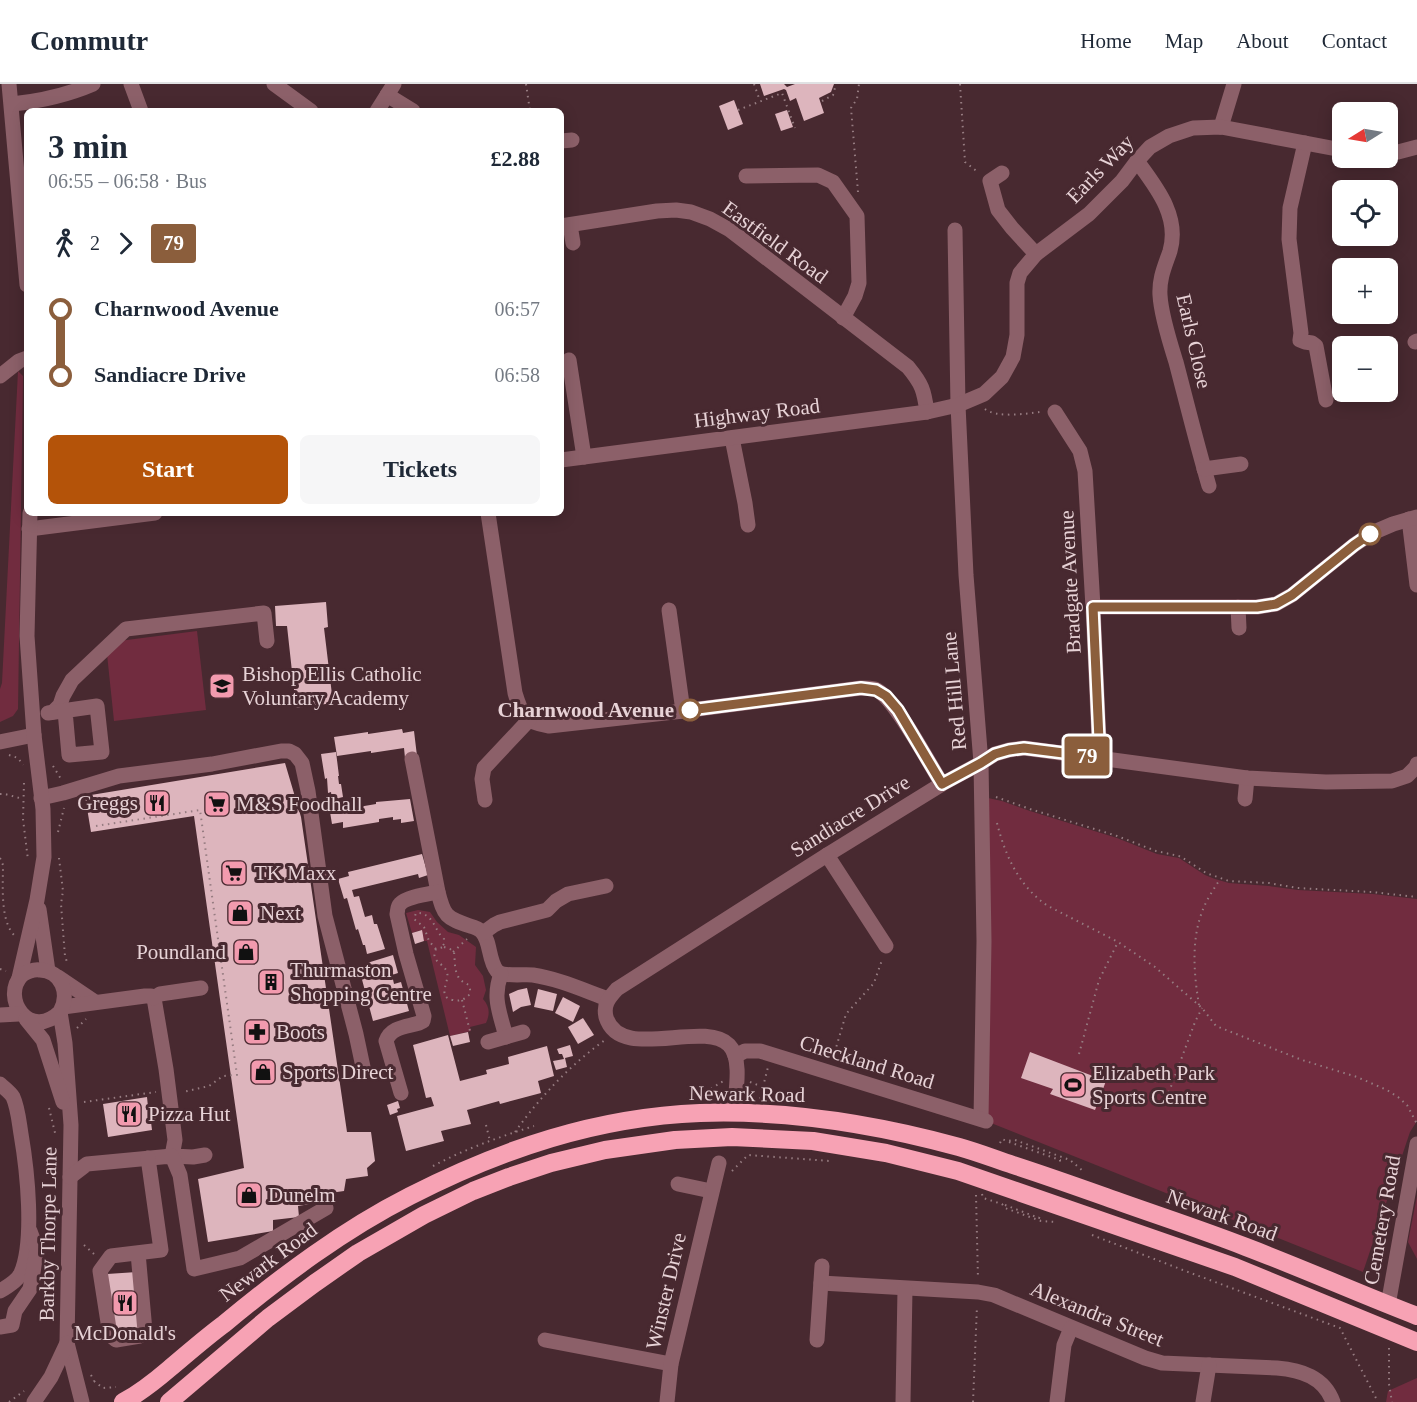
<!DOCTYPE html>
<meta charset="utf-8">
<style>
:root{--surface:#fff;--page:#f6f6f7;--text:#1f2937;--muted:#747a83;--line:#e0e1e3;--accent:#b45309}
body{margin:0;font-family:"Times New Roman",serif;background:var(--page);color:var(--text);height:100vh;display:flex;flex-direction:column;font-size:22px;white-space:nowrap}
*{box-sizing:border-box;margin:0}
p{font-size:20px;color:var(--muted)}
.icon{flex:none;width:33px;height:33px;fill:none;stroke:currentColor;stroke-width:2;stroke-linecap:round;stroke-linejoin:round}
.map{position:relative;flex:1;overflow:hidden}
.panel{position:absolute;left:24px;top:24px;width:540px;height:408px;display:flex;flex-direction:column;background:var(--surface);border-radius:9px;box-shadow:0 3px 15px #0003}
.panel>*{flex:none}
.badge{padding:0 12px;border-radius:4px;font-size:21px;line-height:39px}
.needle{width:39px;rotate:259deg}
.fabs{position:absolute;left:1332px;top:18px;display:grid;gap:12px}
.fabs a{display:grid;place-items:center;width:66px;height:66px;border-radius:9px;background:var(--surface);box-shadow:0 3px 15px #0003;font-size:30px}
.map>.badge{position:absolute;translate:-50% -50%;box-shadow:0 0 0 3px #fff}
.legs{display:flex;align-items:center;gap:9px;height:66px;padding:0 24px;font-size:20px}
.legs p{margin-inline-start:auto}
.headline{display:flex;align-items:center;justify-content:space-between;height:102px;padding:0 24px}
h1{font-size:33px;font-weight:700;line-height:45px}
.action{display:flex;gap:12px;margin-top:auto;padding:12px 24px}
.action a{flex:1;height:69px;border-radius:9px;background:var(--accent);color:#fff;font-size:24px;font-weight:700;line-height:69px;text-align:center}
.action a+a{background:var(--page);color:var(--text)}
ul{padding:0 24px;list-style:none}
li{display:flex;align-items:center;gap:21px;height:66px;font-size:22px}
li i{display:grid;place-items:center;width:9px;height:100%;margin:0 8px;background:currentColor}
li i::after{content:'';width:15px;height:15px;margin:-8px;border:4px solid;border-radius:50%;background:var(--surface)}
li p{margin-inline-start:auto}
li:first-child i{background:linear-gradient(#0000 50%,currentColor 0)}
li:last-child i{background:linear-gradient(currentColor 50%,#0000 0)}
header{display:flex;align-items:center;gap:36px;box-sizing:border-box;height:84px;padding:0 30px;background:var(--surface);border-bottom:2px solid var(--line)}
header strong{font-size:28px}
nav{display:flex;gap:33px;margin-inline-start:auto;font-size:21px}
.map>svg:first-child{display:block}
</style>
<header>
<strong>Commutr</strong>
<nav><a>Home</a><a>Map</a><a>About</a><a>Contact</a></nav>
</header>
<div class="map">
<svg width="1417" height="1318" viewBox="0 0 1417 1318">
<rect width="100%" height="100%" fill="#482930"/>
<g fill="#712c3f">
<path d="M18,287l5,5 -5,333 -5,7 -13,6v-33l2,-6z"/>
<path d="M197,547l9,79 -92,11 -7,-67 12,-13z"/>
<path d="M988,714l14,3 28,10 87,27 40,16 22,4 26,17 10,4 14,4 40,3 29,4 75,4 44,5v222l-7,11 -47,140 -377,-151z"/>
<path d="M418,826l12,2 7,10 11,10 11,3 17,12 -1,18 8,11 3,14 -3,9c7,8 7,15 3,24l-16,4 1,4 -21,5 -23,-95h-3l-3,-11 -9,3 -6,-20z"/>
<path d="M1417,1112v63l-9,-17z"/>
<path d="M1417,1294v24h-31l2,-11z"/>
</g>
<g fill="#ddb5bd">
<path d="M760,0h24l3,3 8,-3h39l-3,8 -12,6 5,15 -20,8 -8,-23 -6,3 -4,-11 -2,-1 -20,7z"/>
<path d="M734,16l9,24 -15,6 -9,-24z"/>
<path d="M787,26l6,17 -12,4 -6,-17z"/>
<path d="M326,518l2,25 -4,1 9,75 -37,5 -9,-82h-11l-1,-20z"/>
<path d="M402,645l1,4 11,-2 3,25 -12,2 -1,-10 -33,5v-2l-34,5 -3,-19 34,-5v2z"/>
<path d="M336,668l3,24h-1l1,8h2l2,13 -4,1 2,12 35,-6v-2l34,-3 4,22 -13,2v-4l-8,1v-3l-14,2v3l-36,6v-6l-11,2 -4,-24h4l-1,-8 -3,1 -1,-15 -2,1 -4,-25z"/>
<path d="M285,679l16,54 46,315h24l4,29 -8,7 1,8 -22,3 -2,12 -21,3 -1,8 -24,4 1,11 -26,3v11l-65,11 -10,-63 46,-11 -50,-352 -103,16 -6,-36z"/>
<path d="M422,770l6,21 -9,3 -1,-4 -66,16 2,7 5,-1 6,21 7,-2 2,9h3l8,25 -18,5 -2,-9h-2l-5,-16 -2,1 -9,-32 -3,1 -6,-20 11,-3 -1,-4z"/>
<path d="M422,846l2,11 -9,3 -3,-11z"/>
<path d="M393,871l5,18 -6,2 2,9 7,-2 8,29 -36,10 -13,-49 9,-3 -2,-6z"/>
<path d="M527,904l4,17 -10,2 -8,5 -4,-18 9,-4z"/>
<path d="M538,905l19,5 -4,17 -19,-4z"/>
<path d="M563,913l17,9 -7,16 -18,-9z"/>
<path d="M583,934l11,17 -16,9 -10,-17z"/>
<path d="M468,948l2,10 -17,4 -3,-10z"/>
<path d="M448,951l12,46 27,-7 -1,-4 23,-6 -1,-7 39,-11 7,30 -16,5 3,12 -41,11 -1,-3 -32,9 4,14 -30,7 3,10 -38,10 -9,-35 37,-10 -3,-9 -5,1 -13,-53z"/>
<path d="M570,961l3,11 -8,2 2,9 -11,3 -3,-9 11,-2 -2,-5h-3l-2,-5z"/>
<path d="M1030,968l76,29 -11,29 -45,-16 3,-5 -32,-11z"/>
<path d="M147,1013l1,10 5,-1 3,16h-5l1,8 -44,7 -5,-33z"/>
<path d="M398,1017l2,7 -3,1 1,3 -8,3 -3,-10z"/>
<path d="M137,1188l5,60 -29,3 -6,-61z"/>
</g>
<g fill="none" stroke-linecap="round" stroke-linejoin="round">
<g stroke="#967c81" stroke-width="2" stroke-dasharray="1.5 4.5" stroke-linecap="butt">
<path d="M526,0l4,27"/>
<path d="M754,0l6,17"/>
<path d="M960,0l5,78 14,11"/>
<path d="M822,17l11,-6 3,-11"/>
<path d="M738,26l44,-17 13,35"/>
<path d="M858,108l-7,-84 6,-9 2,-15"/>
<path d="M985,325c11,9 40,5 55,3"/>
<path d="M9,671l9,3 5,7"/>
<path d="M53,682l8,13"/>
<path d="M24,699l-1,36 5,41"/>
<path d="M0,710h5l18,5"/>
<path d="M996,713l34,12 87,27 39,15 23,5 7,4 20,13 23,8 40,2 28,5 75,4 45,5"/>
<path d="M997,739c8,32 22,64 51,83l70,36 37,25 47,41 14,18 86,34 55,17 30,13 11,7 9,8 10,19"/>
<path d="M96,742l104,-16 37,265 -14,1 -14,10 -26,6"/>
<path d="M58,748l6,-24"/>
<path d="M0,774l3,7c0,20 -3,55 11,70"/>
<path d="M59,774l4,33 -2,13 2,27 2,25 3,9"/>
<path d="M444,863l6,2 4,3c1,8 0,19 5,26 6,8 12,3 11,16 -5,5 -10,8 -17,6 -17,-3 -3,-18 -6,-28 -4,-10 -17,-10 -11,-23z"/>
<path d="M436,865l-7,-8 -5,-14 -10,-8 2,-6c17,-1 18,17 28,26v5l-2,3"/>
<path d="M453,868l14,-13"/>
<path d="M0,885l6,2"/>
<path d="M462,916l8,31"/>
<path d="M1199,921c-5,-30 -8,-64 3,-93 4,-12 12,-23 18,-33"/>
<path d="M77,944l9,-9"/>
<path d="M1079,970l20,-74 19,-38"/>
<path d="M833,974l13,-44 28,-31 8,-23"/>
<path d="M750,998l13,5 12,9 22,3"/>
<path d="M689,1013c19,-2 19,-8 35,-16"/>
<path d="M760,1015l8,-32"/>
<path d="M1152,1017l8,3 6,-4 29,-78 7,-14"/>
<path d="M84,1018l72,-10"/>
<path d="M49,1024l7,29"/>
<path d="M486,1041l4,16"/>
<path d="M515,1048c25,-35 55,-67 90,-92"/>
<path d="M1009,1058l51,18v3"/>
<path d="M1000,1059l2,-4 5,2 8,-1 55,20 13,11"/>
<path d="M433,1082c32,-17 66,-29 101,-40"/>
<path d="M732,1087l16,-16 82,6"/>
<path d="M982,1110l1,4 19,6 3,4 36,13 14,1"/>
<path d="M976,1111l2,84"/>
<path d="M1005,1121l34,13 1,-2"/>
<path d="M1092,1151l96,37 152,56 38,74"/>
<path d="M84,1161l11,10"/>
<path d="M1389,1264v36l3,18"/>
<path d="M91,1291l3,6"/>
<path d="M94,1297l9,7 13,-1"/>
<path d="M9,1318l15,-11"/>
<path d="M973,1318l4,-96"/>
</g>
<g stroke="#8c6069" stroke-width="15">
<path d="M9,0l18,201"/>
<path d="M131,0l10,27"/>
<path d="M274,0l37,27"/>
<path d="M387,11l26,16"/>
<path d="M12,20c29,-3 53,-8 81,-20"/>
<path d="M377,27l17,-27"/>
<path d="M1221,43l13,-43"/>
<path d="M561,57l11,-1"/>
<path d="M1305,59l-15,65 -1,31 12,94 -1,7 5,2 7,1 4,3 10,54"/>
<path d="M1388,68h10l19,-5"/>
<path d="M1137,77c19,26 43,55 33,90 -5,15 -11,27 -10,44 1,20 10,48 16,67 11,42 21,83 33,124"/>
<path d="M1002,89l-12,8 8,29 14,18 24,26"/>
<path d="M746,92l72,-1 15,7 24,34 2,67 -4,13 -12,22"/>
<path d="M570,141l3,18"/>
<path d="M561,142l96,-15 19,-1 15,2 19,7 20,11 178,137c14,17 16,23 19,45"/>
<path d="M955,146l3,175 8,170 15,188 3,178 -3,178"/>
<path d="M1415,258l2,-1"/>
<path d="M569,276l15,97"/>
<path d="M0,292l19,-15 8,-3"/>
<path d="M1055,328l25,39 5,20 8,136 6,133 -4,17"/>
<path d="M732,354l13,65 3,22"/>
<path d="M561,376l366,-48 31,-7 26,-11 18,-17 11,-20 4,-22v-52l3,-10 16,-19 53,-40 33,-33 15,-20 13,-14 19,-11 24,-8 28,-1 121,23"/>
<path d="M1204,385l37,-5"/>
<path d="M488,429l27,180c7,23 9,29 34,33l134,-15 178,-23c5,0 10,0 14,1 19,7 55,76 67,95"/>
<path d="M1409,435l8,66"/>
<path d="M29,445l126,-16"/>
<path d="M1093,523h164l19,-3 16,-9 62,-50 18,-12 21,-9 24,-7"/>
<path d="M1238,523l1,21"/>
<path d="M669,526l14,101"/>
<path d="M53,628l7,-7 3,-9 9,-16 54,-51 138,-16 3,28"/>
<path d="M48,629l49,-7 5,46 -33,3 -4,-44"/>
<path d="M0,658l34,-7"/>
<path d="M412,675l26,133c6,24 8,26 32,34 4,1 9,3 12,6 9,10 6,28 15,39 6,6 27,3 36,4 26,4 50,15 75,24"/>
<path d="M41,714l22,-5 56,-17 93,-12 69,-13h8l6,3 7,9 6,28 17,125 31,118 7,33"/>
<path d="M1245,715l2,-21"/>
<path d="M485,716l-3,-21 2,-11 45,-48"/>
<path d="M827,771l59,91"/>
<path d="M39,825l9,62"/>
<path d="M483,849l11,-8 6,-3 47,-12 9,-9 12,-7 38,-8"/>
<path d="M501,890c-9,24 -1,39 5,63"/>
<path d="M58,893l37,25"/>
<path d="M19,894l18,-78 7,-43 -1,-48 -9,-74 -7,-99 3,-123"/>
<path d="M154,914l12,71 9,71 -3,16 21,1 12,-2"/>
<path d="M63,923l82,-11h6l3,2 6,-4 41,-6"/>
<path d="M60,928c-30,29 -60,-14 -38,-37 5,-3 12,-6 18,-5 22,1 30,24 20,42l5,31 6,82 -4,218 15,59"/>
<path d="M0,931l19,-1"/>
<path d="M26,935l17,21 20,62"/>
<path d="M488,958l35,-10"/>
<path d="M735,972l10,-5h15l226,70"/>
<path d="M0,1000c4,4 10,8 13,13 5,11 6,25 8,37 6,35 14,106 0,139 -3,7 -14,14 -21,18"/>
<path d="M401,1009l-15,-52c5,-14 20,-14 33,-18l4,-2 1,-5 -18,-62 -9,-40c1,-4 0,-7 3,-10 6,-7 28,-10 38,-12"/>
<path d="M734,1029c1,-18 9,-54 -5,-68 -26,-26 -109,18 -123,-28 -3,-13 3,-19 11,-28l210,-134 115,-71 39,-21 14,-9 14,-4 15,-2 223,30 79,4 66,-1 15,-5 9,-9 1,-3"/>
<path d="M70,1093l17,-13 85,-8 8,19 14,94 46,-11 86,-50"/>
<path d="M678,1100l33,7"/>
<path d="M138,1169l7,78 -5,5 -24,4 -6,-5 -10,-64 11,-15 50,-6 -13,-92"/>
<path d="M821,1199l157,9 16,3 151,63 17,5 115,5c24,2 47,9 56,34"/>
<path d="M1388,1221l29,-161"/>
<path d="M0,1243l12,-2 3,-14 15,-22 7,-39 -7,-19"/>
<path d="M545,1256l126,24"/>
<path d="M817,1256l5,-74"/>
<path d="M34,1318l17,-25 16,-34"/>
<path d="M667,1318l4,-38 48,-201"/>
<path d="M903,1318l2,-113"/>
<path d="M1057,1318l7,-57 7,-17"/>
<path d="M1203,1318l6,-37"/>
</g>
<g stroke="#f7a2b4" stroke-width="18">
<path d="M123,1318c17,-9 32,-21 46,-33 18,-15 36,-31 55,-45 58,-48 119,-94 186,-128 92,-47 187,-79 290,-83 87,-3 175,11 259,34 18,5 36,12 54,18 31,10 62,21 93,32 47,17 94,32 140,50 58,22 114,47 171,69"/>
<path d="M169,1318l99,-84 47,-35 43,-30 66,-38 49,-24 36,-14 42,-14 54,-13 70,-10 57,-3 81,4 73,12 72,18 277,96 182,75"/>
</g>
</g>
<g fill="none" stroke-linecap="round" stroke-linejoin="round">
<g stroke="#fff" stroke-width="14">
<path id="line-1" d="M690,626l171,-22 15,2 10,6 12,14 44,74 39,-21 14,-9 14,-4 15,-2 71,9 4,-17 -6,-133h164l19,-3 16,-9 62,-50 16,-11"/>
</g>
<use href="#line-1" stroke="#8b5e3c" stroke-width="9"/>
</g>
<defs>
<g id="school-square" transform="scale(1.35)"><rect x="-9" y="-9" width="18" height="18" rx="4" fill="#f29aae" stroke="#482930"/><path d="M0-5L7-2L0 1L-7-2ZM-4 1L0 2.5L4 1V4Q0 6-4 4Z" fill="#111"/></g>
<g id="restaurant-square" transform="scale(1.35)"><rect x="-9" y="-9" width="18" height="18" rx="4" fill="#f29aae" stroke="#482930"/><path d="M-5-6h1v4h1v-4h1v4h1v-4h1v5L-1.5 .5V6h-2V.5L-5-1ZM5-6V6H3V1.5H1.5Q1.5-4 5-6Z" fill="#111"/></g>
<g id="supermarket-square" transform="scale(1.35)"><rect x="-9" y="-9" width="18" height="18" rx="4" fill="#f29aae" stroke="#482930"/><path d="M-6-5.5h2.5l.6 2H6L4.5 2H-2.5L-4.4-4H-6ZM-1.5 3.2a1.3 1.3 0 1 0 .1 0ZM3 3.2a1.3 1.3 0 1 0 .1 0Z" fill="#111"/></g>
<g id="shop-square" transform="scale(1.35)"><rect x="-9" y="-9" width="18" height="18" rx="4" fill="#f29aae" stroke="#482930"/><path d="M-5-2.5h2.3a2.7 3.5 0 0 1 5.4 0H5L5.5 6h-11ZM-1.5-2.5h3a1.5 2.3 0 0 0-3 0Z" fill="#111"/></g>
<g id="building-square" transform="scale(1.35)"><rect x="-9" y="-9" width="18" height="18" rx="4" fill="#f29aae" stroke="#482930"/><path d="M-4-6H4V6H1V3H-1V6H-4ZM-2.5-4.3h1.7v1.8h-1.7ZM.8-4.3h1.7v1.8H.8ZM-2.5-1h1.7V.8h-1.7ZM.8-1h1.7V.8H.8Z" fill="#111"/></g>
<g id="pharmacy-square" transform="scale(1.35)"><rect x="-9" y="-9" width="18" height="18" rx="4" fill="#f29aae" stroke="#482930"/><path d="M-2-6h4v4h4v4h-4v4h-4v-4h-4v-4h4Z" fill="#111"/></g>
<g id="stadium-square" transform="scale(1.35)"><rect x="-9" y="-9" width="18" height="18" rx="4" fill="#f29aae" stroke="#482930"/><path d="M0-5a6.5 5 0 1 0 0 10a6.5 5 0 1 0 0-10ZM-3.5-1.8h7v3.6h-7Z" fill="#111"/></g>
</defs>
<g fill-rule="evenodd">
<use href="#school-square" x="222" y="602"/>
<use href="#restaurant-square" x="157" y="719"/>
<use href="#supermarket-square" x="217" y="720"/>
<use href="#supermarket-square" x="234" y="789"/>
<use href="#shop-square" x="240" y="829"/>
<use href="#shop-square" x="246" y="868"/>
<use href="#building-square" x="271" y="898"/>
<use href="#pharmacy-square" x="257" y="948"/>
<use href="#shop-square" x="263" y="988"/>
<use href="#stadium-square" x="1073" y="1001"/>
<use href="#restaurant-square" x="129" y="1030"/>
<use href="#shop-square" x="249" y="1111"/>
<use href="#restaurant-square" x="125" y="1219"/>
</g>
<g fill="#fff" stroke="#8b5e3c" stroke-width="3">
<circle cx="1370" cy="450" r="10"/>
<circle cx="690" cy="626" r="10"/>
</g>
<g text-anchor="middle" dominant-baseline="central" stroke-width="6" stroke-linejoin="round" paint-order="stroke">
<g font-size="21" fill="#e7d2d6" stroke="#482930">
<text transform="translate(1100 85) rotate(-46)">Earls Way</text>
<text transform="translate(775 158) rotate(36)">Eastfield Road</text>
<text transform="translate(1194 257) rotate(77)">Earls Close</text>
<text transform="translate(757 329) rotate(-7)">Highway Road</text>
<text transform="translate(1070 498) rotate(-93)">Bradgate Avenue</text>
<text transform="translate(954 607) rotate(-95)">Red Hill Lane</text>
<text transform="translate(850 732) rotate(-32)">Sandiacre Drive</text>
<text transform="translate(867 978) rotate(17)">Checkland Road</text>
<text transform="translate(747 1010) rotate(1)">Newark Road</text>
<text transform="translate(1222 1131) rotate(20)">Newark Road</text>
<text transform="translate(1382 1136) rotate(-80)">Cemetery Road</text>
<text transform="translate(48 1150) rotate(-89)">Barkby Thorpe Lane</text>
<text transform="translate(268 1178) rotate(-37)">Newark Road</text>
<text transform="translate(666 1207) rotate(-77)">Winster Drive</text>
<text transform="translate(1097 1230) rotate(22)">Alexandra Street</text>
</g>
<g font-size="21" fill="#e7d2d6" stroke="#482930" text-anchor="start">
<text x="242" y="590">Bishop Ellis Catholic<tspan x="242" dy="24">Voluntary Academy</tspan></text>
<text x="138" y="719" text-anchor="end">Greggs</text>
<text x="236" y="720">M&amp;S Foodhall</text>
<text x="254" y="789">TK Maxx</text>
<text x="260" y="829">Next</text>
<text x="226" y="868" text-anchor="end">Poundland</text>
<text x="290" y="886">Thurmaston<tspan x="290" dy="24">Shopping Centre</tspan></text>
<text x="276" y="948">Boots</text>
<text x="282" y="988">Sports Direct</text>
<text x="1092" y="989">Elizabeth Park<tspan x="1092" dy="24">Sports Centre</tspan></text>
<text x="148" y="1030">Pizza Hut</text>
<text x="268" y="1111">Dunelm</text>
<text x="125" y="1249" text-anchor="middle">McDonald's</text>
</g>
<g font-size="21" font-weight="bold" fill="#e7d2d6" stroke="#482930" text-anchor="end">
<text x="674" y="626">Charnwood Avenue</text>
</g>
</g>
</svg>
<div class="fabs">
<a><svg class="needle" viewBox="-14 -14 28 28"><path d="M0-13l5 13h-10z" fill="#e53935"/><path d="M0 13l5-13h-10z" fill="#747a83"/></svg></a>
<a><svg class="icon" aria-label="locate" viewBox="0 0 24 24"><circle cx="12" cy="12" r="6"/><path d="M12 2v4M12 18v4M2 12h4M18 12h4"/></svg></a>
<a>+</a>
<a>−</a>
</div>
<b class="badge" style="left:1087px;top:672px;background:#8b5e3c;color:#fff">79</b>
<section class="panel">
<div class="headline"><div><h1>3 min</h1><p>06:55 – 06:58 · Bus</p></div><b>£2.88</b></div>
<div class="legs"><svg class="icon" aria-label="walk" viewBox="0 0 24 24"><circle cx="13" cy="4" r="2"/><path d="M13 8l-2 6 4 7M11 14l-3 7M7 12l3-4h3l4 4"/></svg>2<svg class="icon" aria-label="forward" viewBox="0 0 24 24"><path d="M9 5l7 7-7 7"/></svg><b class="badge" style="background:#8b5e3c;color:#fff">79</b></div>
<ul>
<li><i style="color:#8b5e3c"></i><b>Charnwood Avenue</b><p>06:57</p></li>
<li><i style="color:#8b5e3c"></i><b>Sandiacre Drive</b><p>06:58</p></li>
</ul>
<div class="action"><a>Start</a><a>Tickets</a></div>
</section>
</div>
